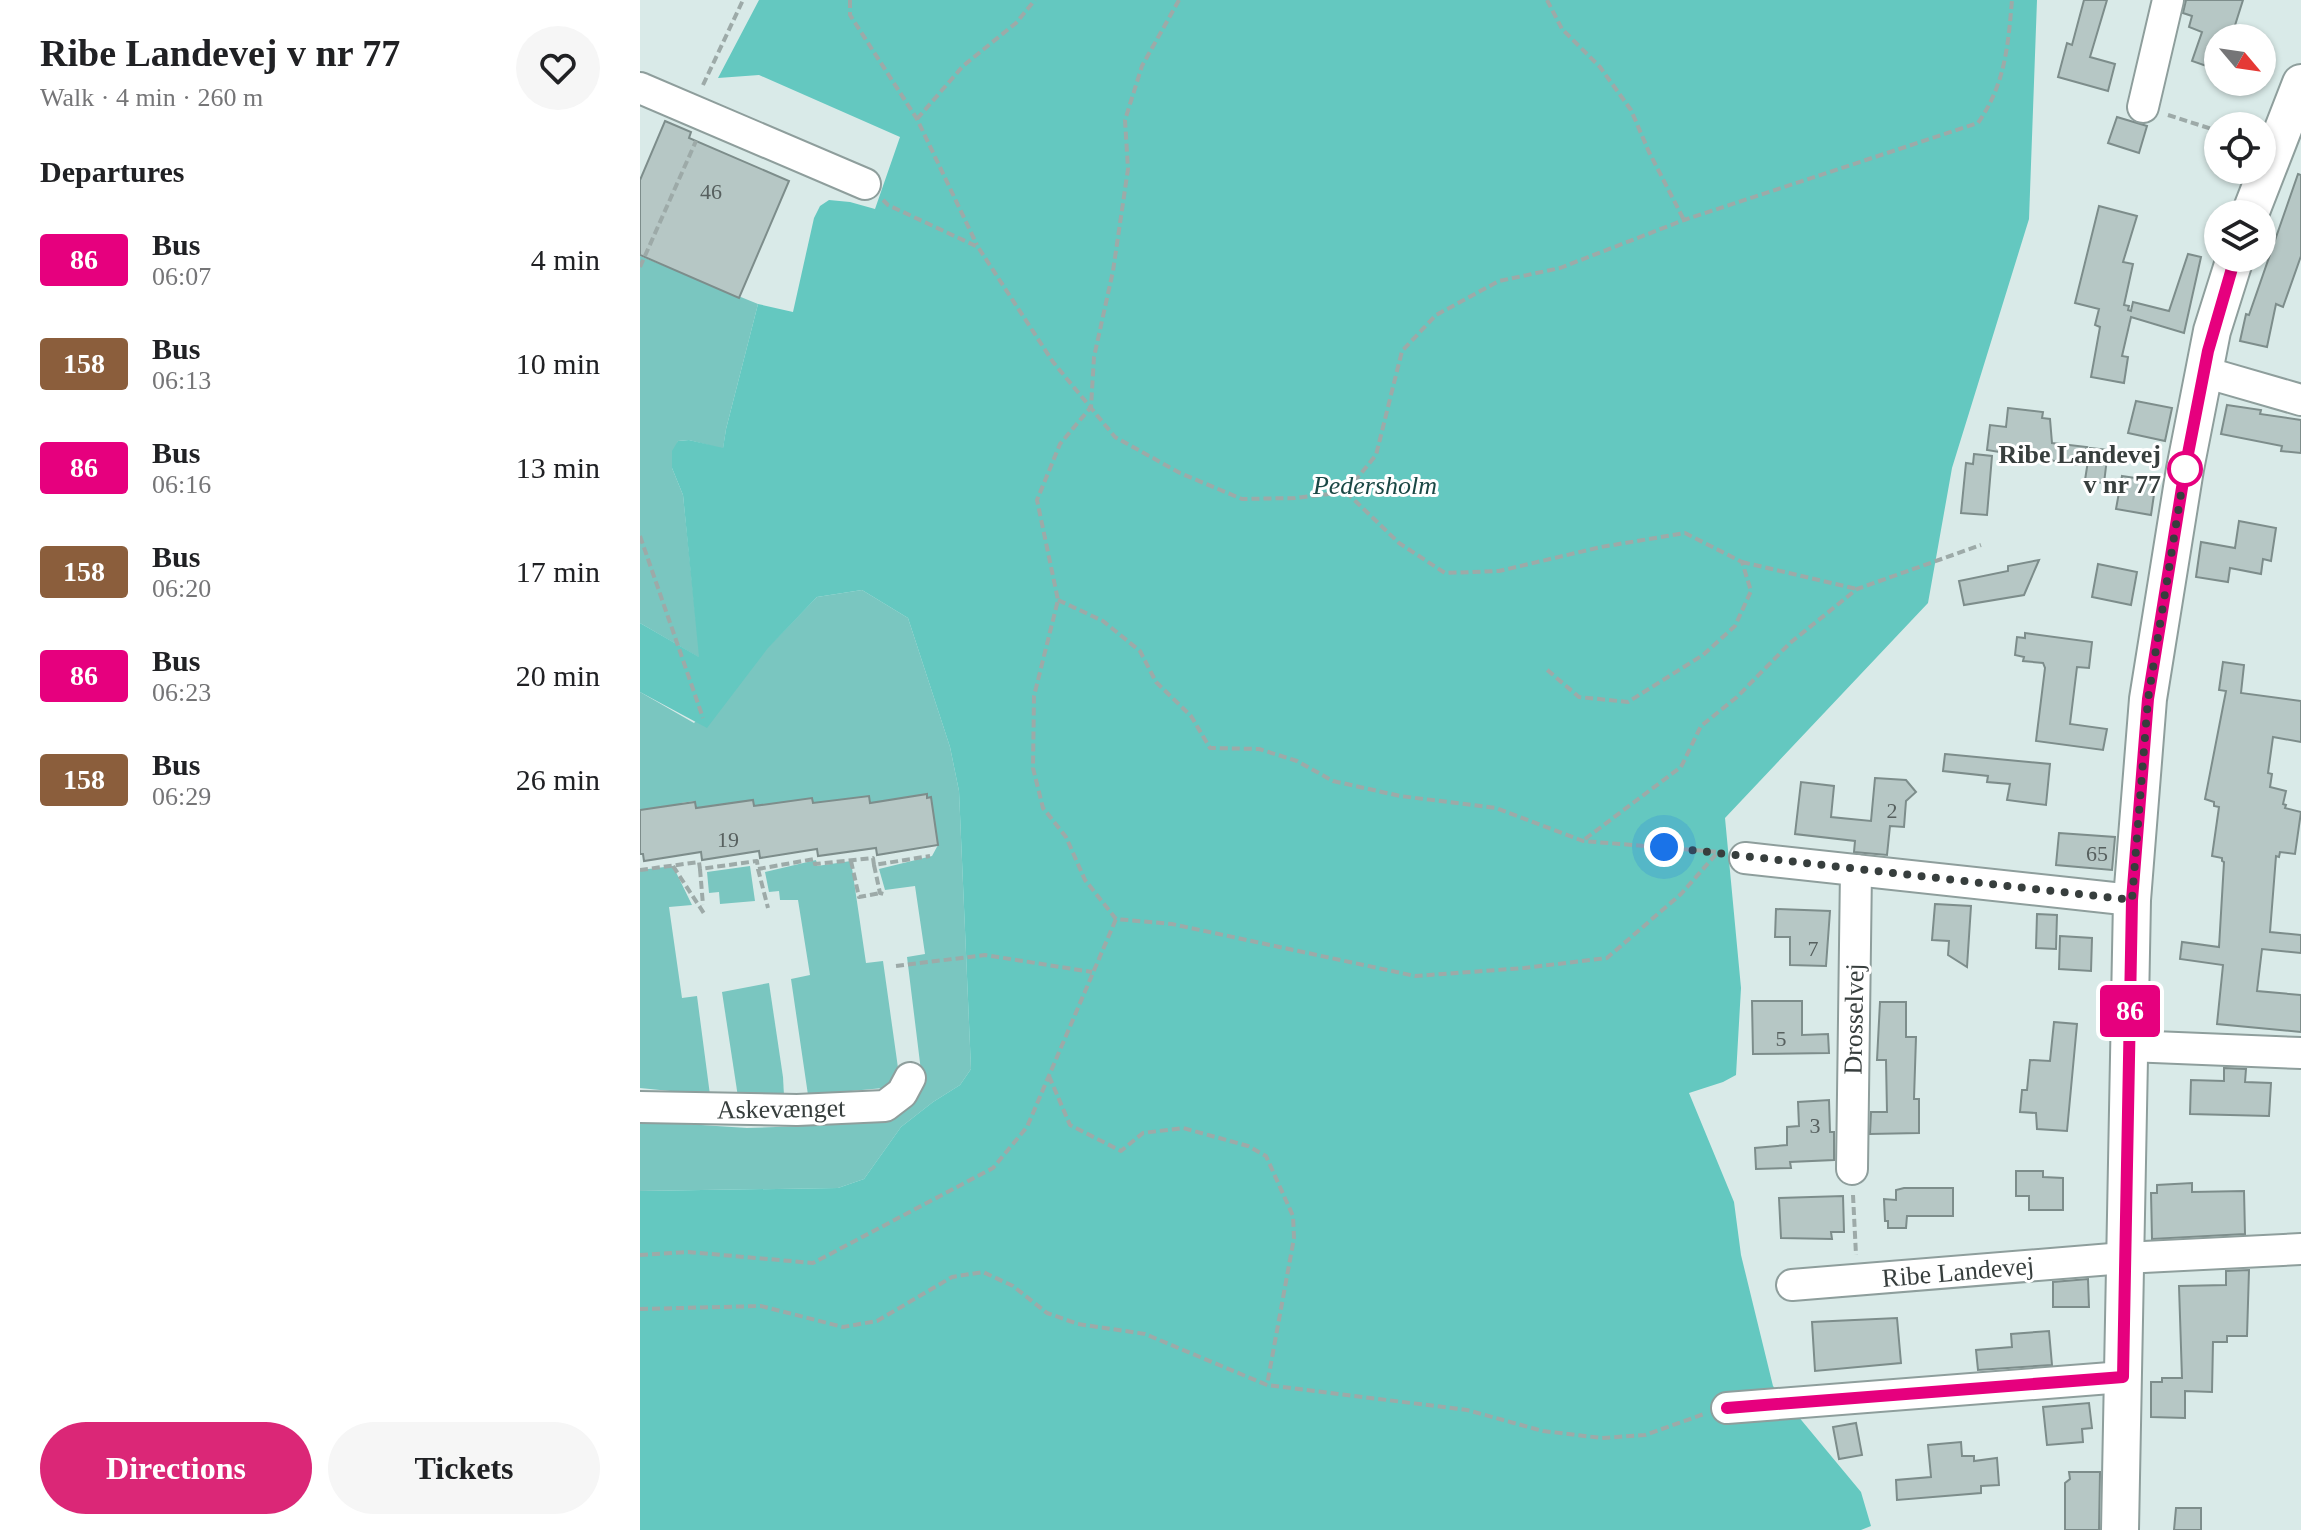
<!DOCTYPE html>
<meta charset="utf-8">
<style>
:root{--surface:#fff;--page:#f6f6f6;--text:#202124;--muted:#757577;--accent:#db2777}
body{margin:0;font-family:Georgia,serif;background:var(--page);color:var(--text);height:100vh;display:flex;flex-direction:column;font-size:30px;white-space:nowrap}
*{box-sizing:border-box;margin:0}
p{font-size:26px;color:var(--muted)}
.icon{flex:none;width:44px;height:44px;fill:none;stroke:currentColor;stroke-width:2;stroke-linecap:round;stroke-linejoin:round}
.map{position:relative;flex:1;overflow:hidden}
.sheet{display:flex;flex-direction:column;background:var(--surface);width:640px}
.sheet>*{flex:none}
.badge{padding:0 16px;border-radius:6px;font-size:28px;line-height:52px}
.needle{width:52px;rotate:119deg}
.tools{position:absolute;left:1564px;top:24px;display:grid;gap:16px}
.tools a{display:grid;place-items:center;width:72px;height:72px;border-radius:50%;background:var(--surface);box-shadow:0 2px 6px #0004;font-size:40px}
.you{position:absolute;width:40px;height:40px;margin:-20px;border:6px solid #fff;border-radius:50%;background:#1a73e8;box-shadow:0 0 0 12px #1a73e833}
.map>.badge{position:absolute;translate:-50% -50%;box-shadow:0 0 0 4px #fff}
h2{padding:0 40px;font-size:30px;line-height:72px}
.round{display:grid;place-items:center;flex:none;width:84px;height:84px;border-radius:42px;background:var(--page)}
.headline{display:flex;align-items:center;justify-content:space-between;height:136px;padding:0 40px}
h1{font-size:38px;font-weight:700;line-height:60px}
.action{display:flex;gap:16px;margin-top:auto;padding:16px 40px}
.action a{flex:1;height:92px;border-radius:48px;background:var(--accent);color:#fff;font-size:32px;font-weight:700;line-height:92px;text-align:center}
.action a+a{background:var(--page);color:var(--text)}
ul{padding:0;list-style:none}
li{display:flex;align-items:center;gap:24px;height:104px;padding:0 40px}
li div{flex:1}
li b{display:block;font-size:30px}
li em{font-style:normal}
li .badge{min-width:88px;font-weight:700;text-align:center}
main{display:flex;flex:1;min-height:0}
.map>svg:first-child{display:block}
</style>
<main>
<section class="sheet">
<div class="headline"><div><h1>Ribe Landevej v nr 77</h1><p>Walk · 4 min · 260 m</p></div><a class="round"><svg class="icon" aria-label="heart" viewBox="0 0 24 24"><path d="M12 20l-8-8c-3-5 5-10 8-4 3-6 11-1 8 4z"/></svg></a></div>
<h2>Departures</h2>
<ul>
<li><span class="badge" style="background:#e6007e;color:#fff">86</span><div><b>Bus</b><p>06:07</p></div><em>4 min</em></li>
<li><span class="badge" style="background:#8b5e3c;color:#fff">158</span><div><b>Bus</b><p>06:13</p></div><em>10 min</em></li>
<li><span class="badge" style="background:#e6007e;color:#fff">86</span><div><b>Bus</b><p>06:16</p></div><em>13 min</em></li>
<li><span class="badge" style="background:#8b5e3c;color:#fff">158</span><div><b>Bus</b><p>06:20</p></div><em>17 min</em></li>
<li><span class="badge" style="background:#e6007e;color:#fff">86</span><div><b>Bus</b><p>06:23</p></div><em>20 min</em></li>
<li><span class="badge" style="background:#8b5e3c;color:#fff">158</span><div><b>Bus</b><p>06:29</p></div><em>26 min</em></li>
</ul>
<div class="action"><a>Directions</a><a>Tickets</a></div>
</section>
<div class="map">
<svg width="1661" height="1530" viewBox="0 0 1661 1530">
<rect width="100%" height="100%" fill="#d9eae8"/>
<g fill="#7ac6c0">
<path d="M0,256l118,48 -32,125 -3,20 -34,-9 -11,1 -6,27 11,27 17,163 -60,-35z"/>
<path d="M222,590l46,28 42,129 9,44 12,278 -11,16 -27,17 -32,25 -37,52 -26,9 -198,3v-70l107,7 84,-3 52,-5 16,-5 11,-10 12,-26 -15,-122 18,-3 -10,-68 -30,4 -6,-21 53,-13 6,-11 -7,-47h-4l-1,-4 -13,2v5l-43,2 -1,-7 -56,7 -1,-5 -58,8 -2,-6 -56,8 -2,-7 -13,2v4l-41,3v-118l54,31 123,-126z"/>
<path d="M176,860l1,6 34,-5 15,102 17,-2 16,114 -5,12 -86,8 -17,-116 19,-4 -12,-75h-18l-1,-9 -10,1 -4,-20z"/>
<path d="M33,866l19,39 -23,2 13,91 15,-2 13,99 -70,-7v-218z"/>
<path d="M110,866l5,35 -35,3 -1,-12 -10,1 -2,-21z"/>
<path d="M129,983l14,94 1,19 -46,1 -16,-105z"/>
</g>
<path fill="#64c8c0" d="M119,0h1278l-8,219 -77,249 -24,135 -203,215 16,170 -5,87 -13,7 -34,11 45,109 7,53 32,131 88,106 10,34 -10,4h-1221v-339l198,-3 26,-9 37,-52 32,-25 27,-17 11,-16 -12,-278 -9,-44 -42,-129 -46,-28 -45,7 -49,51 -61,80 -67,-36v-69l59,34 -16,-162 -11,-27v-17l6,-10 11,-1 34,8 3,-19 32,-125 35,8 21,-94 6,-12 9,-6 21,2 25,7 25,-72 -141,-62 -41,3z"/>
<g fill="#b6c7c5" stroke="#7d8d8b" stroke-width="2">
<path d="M1444,0h23l-17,57 25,7 -7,27 -50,-14 9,-34 5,2z"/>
<path d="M1546,0h57l-12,38h-13v32l-26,-9 10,-29 -13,-5 3,-11 -9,-3z"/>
<path d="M1477,117l30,9 -8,27 -31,-10z"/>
<path d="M25,121l26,11 -2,6 100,43 -50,117 -99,-43v-75z"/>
<path d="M1658,174l3,1v81l-18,51 -7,-3 -9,43 -27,-6 6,-27 3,1z"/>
<path d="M1459,206l38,10 -14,46 10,2 -9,41 5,1 -1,4 3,1 2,-9 36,9 19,-57 13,3 -17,76 -53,-16 -9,39 6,1 -4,26 -33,-6 9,-50 -5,-2 4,-16 -24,-6z"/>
<path d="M1496,401l36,7 -7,33 -37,-8z"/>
<path d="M1587,405l34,5 -1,4 41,6v33l-20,-2 1,-5 -61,-12z"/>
<path d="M1368,408l35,4 -1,6 8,1 2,24 35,4 -8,18 -92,-15 3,-25 16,2z"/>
<path d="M1450,448l18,2 -4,33 -19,-3z"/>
<path d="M1334,454l18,2 -5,59 -26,-2 5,-50 7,1z"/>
<path d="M1482,476l34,5 -5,34 -35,-6z"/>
<path d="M1599,521l37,7 -5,33 -8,-2 -2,15 -31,-6 -2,14 -32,-5 5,-35 34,6z"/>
<path d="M1399,560l-15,35 -60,10 -5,-24 49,-10v-5z"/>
<path d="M1458,564l39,8 -6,33 -39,-8z"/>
<path d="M1385,633l67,9 -3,26 -12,-1 -7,57 37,5 -4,21 -67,-9 9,-73 -2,-5 -20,-2 1,-4 -9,-2 2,-18 8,1z"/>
<path d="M1583,662l21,3 -3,28 60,8v41l-28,-5 -5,36 4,1 -2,13 16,4 -3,13 3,1 -1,3 16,4 -6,42 -15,-2 -1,5 -3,-1 -6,76 31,3v18l-39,-4 -5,42 44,4v37l-84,-8 6,-59 -43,-6 2,-17 37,5 5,-85 -2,-1v-3l-10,-2 7,-49 -5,-1v-4l-9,-3 21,-108 -7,-1z"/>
<path d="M1305,754l105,10 -4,41 -39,-5 3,-16 -23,-2 1,-6 -45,-5z"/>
<path d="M1235,778l31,2 10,12 -10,9 -2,26 -14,-1 -3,29 -33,-3 1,-11 -60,-7 6,-52 33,4 -3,31 40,4z"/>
<path d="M287,794v4l4,-1 7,48 -61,10 -1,-7 -58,8 -1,-7 -57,9 -1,-7 -57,9 -1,-8 -57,9 -1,-7h-3v-44l55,-8 1,6 57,-8 1,6 58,-8 1,5 56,-7 1,7z"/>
<path d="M1419,833l56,4 -3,33 -56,-5z"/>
<path d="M1295,904l36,2 -4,61 -19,-12 1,-14 -17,-1z"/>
<path d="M1136,909l54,2 -4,55 -36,-1v-28h-15z"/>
<path d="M1397,914l20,1 -1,34 -20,-1z"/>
<path d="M1420,936l32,2 -1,33 -32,-2z"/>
<path d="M1112,1001h50v34l26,-1 1,19 -76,1z"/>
<path d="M1240,1002h26v35h10l-2,62h5v34l-49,1 1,-22h16l-1,-52h-9z"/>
<path d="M1414,1022l23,2 -10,107 -30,-2 -1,-16 -16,-1 2,-22h5l3,-30 20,1z"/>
<path d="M1584,1068l22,1 -1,13 26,1 -2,33 -79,-2 1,-34 33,1z"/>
<path d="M1189,1100l1,32h4v28l-44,2 1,6 -35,1 -1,-21 32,-3v-18l12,-1 -1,-24z"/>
<path d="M1376,1171h27v6l20,1v32h-34v-14h-13z"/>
<path d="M1552,1183v9l52,-1 1,43 -93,5 -1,-46h6v-8z"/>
<path d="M1264,1188h49v28h-46l-1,12h-18v-7h-3l-1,-22 12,1v-10z"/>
<path d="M1203,1196l1,36h-13l1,7 -51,-1 -2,-40z"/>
<path d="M1609,1270l-2,66h-20v6h-14l-1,50 -27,-1v27l-34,-1v-35h11v-4h20l-3,-92 47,-1v-14z"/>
<path d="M1448,1279l1,28h-36v-25z"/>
<path d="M1257,1318l4,45 -86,8 -3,-49z"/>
<path d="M1409,1331l3,34 -74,5 -2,-20 36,-3 -1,-13z"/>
<path d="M1449,1403l3,25 -10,1 1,13 -36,3 -4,-38z"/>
<path d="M1216,1423l6,32 -23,4 -6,-32z"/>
<path d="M1321,1442l1,14h12v5l23,-3 2,27 -18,1v7l-84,7 -1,-20 35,-3 -3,-32z"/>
<path d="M1429,1472h31l-1,58h-34v-47l5,-4z"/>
<path d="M1536,1508h25v22h-27z"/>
</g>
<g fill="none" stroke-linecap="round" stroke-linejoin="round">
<g stroke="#8e9e9c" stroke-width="34">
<g id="minor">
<path d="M0,88l225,96"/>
<path d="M1503,107l25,-107"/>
<path d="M1564,372l97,28"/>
<path d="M1105,858l387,42"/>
<path d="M1489,1046l172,7"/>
<path d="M0,1107l157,3 88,-4 17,-13 8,-15"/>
<path d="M1212,1169l4,-299"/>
<path d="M1152,1285l332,-27 177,-9"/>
<path d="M1087,1408l396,-31"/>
</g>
</g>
<g stroke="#8e9e9c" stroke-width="40">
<g id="major">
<path d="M1610,214l51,-131"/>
<path d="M1480,1530l12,-630 16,-201 37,-230 19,-97 8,-41 23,-73"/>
</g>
</g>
<g stroke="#9daaa8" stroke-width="4" stroke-dasharray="8 4" stroke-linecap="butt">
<path d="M210,0v15l67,104 60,126"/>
<path d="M539,0l-37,66 -17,54 3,49 -15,102 -19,86 -3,50 -31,37 -23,56 21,100 -24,96 -1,72 10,40 23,29 19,43 31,39 56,5 243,52 109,-8 83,-10 74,-64 37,-42"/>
<path d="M907,0l15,29 38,38 31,43 18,42 35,68"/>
<path d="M63,85l40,-85"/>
<path d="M1528,115l50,16"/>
<path d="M277,119l46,-53 53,-43 19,-23"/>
<path d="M243,200l5,5 90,42 75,115 62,75 65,36 62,26 53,-1 51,-6 30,-37 26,-104 34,-36 63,-34 61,-13 124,-48 294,-97c27,-39 30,-76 34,-123"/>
<path d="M0,267l56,-126"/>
<path d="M706,492l53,51 46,30 54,-2 102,-24 84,-14 57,29 9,29 -16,35 -32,29 -75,47 -49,-5 -34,-29"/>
<path d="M0,536l63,182"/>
<path d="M1102,562l115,27"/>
<path d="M418,600l45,21 37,30 16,31 35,34 19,32 49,1 38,12 36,20 67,15 96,12 87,33 135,11"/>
<path d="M945,839l96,-72 20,-41 36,-29 53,-54 67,-54 124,-44"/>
<path d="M211,861l8,36 21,-4"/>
<path d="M234,865l6,28 7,2"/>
<path d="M33,866l32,49"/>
<path d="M60,869l3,36"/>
<path d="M118,869l10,39"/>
<path d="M0,870l59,-8 1,7 57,-8 1,8 56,-10 1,5 58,-6 1,7 56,-9"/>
<path d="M256,966l89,-11 107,17"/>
<path d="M409,1076l21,49 51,26 22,-18 40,-5 65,18 18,10 27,60 1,22 -27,147"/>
<path d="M1213,1195l3,60"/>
<path d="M0,1255l48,-3 125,11 180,-95 34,-41 89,-208"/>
<path d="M0,1309l121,-3 82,21 34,-6 75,-44 31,-5 30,14 34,27 31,11 67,10 122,51 200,25 76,21 59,7 43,-3 59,-21"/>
</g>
<use href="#minor" stroke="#fff" stroke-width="30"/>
<use href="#major" stroke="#fff" stroke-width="36"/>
</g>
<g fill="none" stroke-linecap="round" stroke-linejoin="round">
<g stroke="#fff" stroke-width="18">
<path id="line" d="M1087,1408l396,-31 9,-477 16,-201 37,-230 23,-118 27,-93"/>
</g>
<use href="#line" stroke="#e6007e" stroke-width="12"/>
<path stroke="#373e3d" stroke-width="8" stroke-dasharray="0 14.4" d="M1024,847l468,53 16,-201 37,-230"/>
</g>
<circle fill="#fff" stroke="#e6007e" stroke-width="4" cx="1545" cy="469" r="16"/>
<g text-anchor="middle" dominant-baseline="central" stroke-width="6" stroke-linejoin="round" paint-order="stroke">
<g font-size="22" fill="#57605f">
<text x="71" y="191">46</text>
<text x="1252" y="810">2</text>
<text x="88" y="839">19</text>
<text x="1457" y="853">65</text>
<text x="1173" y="948">7</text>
<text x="1141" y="1038">5</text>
<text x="1175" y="1125">3</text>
</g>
<g font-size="26" font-weight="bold" fill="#373e3d" stroke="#fff" text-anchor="end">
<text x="1521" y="454">Ribe Landevej<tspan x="1521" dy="30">v nr 77</tspan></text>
</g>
<g font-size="26" font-style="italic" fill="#1a4845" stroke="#fff">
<text x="735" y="485">Pedersholm</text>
</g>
<g font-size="26" fill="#373e3d" stroke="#fff">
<text transform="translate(1214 1019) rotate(-89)">Drosselvej</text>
<text transform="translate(141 1109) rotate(-1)">Askevænget</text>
<text transform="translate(1318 1272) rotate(-5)">Ribe Landevej</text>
</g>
</g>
</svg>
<div class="tools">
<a><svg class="needle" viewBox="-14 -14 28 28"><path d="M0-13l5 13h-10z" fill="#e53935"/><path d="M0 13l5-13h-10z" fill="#757577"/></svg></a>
<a><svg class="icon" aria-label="locate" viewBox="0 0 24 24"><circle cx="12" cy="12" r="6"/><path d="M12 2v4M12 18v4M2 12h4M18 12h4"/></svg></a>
<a><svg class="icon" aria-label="layers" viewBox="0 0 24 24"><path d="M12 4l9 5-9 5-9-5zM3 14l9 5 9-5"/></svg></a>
</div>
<div class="you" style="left:1024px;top:847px"></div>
<b class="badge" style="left:1490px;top:1011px;background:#e6007e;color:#fff">86</b>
</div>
</main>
